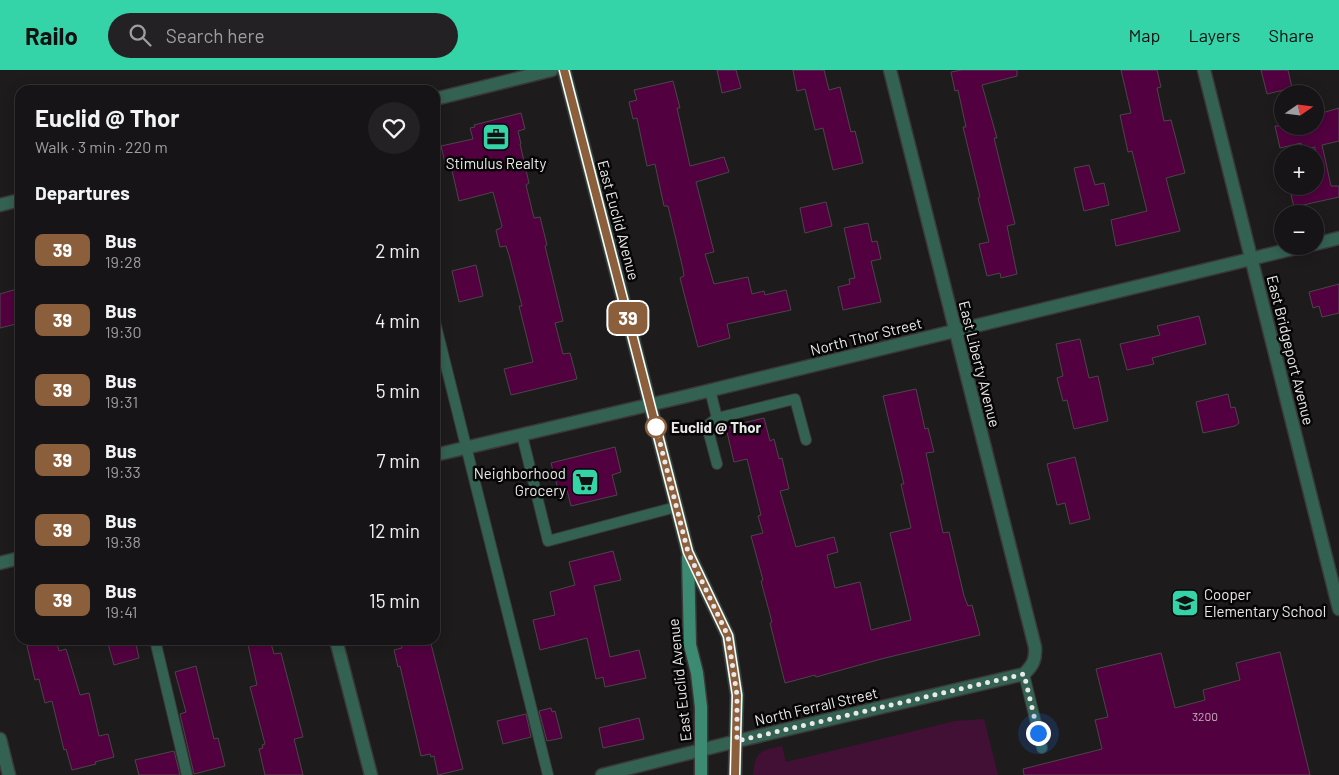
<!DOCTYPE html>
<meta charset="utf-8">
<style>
:root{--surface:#161416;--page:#232123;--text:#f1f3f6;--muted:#9e9ea1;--line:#353335;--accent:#34d4a8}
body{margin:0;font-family:Barlow,sans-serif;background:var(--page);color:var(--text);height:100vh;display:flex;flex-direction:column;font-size:19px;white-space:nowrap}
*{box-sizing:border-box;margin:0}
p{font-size:16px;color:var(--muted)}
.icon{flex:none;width:28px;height:28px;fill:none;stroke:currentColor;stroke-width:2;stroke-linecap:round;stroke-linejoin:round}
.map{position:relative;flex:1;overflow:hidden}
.sheet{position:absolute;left:15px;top:15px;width:425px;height:560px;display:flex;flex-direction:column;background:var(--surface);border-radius:15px;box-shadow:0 2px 12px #0003,0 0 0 1px var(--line)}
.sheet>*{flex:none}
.badge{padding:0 10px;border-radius:8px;font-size:18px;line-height:32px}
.needle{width:32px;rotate:76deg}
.fabs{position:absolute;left:1274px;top:15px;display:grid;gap:10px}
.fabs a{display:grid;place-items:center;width:50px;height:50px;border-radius:50%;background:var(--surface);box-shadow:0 2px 12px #0003,0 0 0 1px var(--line);font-size:25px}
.you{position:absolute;width:25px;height:25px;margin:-12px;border:4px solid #fff;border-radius:50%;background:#1a73e8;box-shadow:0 0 0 8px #1a73e833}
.map>.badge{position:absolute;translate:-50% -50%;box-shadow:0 0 0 2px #fff}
h2{padding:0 20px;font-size:19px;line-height:45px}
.round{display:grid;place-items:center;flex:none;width:52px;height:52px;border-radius:26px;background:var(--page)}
.head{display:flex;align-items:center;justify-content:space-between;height:85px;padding:0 20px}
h1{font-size:24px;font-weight:700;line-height:38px}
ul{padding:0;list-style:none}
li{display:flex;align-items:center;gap:15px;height:70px;padding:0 20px}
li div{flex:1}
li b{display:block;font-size:19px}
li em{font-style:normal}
li .badge{min-width:55px;font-weight:700;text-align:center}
header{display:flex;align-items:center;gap:30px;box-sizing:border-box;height:70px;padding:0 25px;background:var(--accent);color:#111}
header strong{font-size:24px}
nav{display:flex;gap:28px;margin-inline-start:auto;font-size:18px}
.search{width:350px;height:45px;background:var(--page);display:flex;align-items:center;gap:12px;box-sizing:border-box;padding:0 18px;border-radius:28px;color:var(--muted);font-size:19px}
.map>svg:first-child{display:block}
</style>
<header>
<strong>Railo</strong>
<div class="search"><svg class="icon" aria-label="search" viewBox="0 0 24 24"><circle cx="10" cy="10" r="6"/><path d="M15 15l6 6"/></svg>Search here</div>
<nav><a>Map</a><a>Layers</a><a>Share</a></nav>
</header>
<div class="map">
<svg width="1339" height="705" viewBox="0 0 1339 705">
<rect width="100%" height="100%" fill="#1e1b1d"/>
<path fill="#431035" d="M984,649l14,56h-245c2,-24 7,-24 29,-29l4,16 169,-41z"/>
<g fill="#52003f" stroke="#4a4648">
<path d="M717,0h19l5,18 -19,5z"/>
<path d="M793,0h31l5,20 11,-3 11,45 4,-1 8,32 -30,7 -10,-42 -8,2 -10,-41 -8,2z"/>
<path d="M962,0h55v6l-35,9 15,53h-3l21,86 -8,2 10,48 -16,4 -1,-5 -13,3 -8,-32 10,-2 -11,-44 2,-1 -17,-70h3l-8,-37 -3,1 -4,-19z"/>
<path d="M1121,0h36l4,17 -4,1 7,33 7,-1 14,53 -19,5 14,53 -64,15 -5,-26 36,-9 -15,-60 -4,1 -8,-37 11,-2z"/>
<path d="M1261,0h27l4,18 -25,6z"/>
<path d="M673,11l7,27h-3l13,58 34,-9 5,15 -33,10 18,70 -9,2 9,30 34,-7 4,17 12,-3 1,4 21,-5 5,20 -64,14 3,14 -32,9 -18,-69 4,-2 -1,-7 -15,-63h-4l-9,-42 -8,2 -10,-48 -4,1 -4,-17 8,-2 -3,-10z"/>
<path d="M1339,38v33l-17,4 9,41h8v11l-45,10 -5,-21h26v-39l-13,3 -1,-7 -21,5 -5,-22h40v-11z"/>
<path d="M521,43l4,16 -7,2 3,13h-1l9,39 -3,2 8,33 6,-1 7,28 -2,1 18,75 -8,2 8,31 7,-1 7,26 -66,16 -7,-26 29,-7 -14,-56h3l-13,-51 -3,-9 -6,1 -4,-17 5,-2 1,-2 -9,-34 -34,9 -8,-35 -5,1 -5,-21 32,-7 -3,-11 5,-1 -1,-2z"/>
<path d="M1089,95l6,20 9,-2 5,22 -25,6 -10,-43z"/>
<path d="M826,132l6,24 -27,7 -5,-25z"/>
<path d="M868,153l4,19 5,-1 4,18 -10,2 10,41 -38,8 -5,-23 12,-3 -1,-5 6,-1 -11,-50z"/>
<path d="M476,195l7,31 -24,6 -7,-31z"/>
<path d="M1339,214v29l-17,4 -3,-11 -6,2 -4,-16z"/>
<path d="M20,218v35l-20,5v-34z"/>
<path d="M1199,246l7,28 -54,14 2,6 -27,6 -7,-26 40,-9 -3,-9z"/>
<path d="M1080,269l9,39 9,-2 10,45 -34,8 -7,-29 -4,1 -6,-23 6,-2 -7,-32z"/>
<path d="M916,319l9,40 3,-1 6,24 -8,1 17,80 6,-1 15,64 4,10 4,-1 8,30 -99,24 -65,18 -1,-2 -30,8 -15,-60 2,-1 -11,-41 2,-1 -12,-44 12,-3 -5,-17 3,-1 -14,-56 -13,3 -7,-30 3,-6 34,-8 6,23 4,-2 5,20 3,-1 7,31 -9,2 16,56 38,-10 4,15 -11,3 8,33 25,-6 11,48 40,-10 -21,-87 21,-5 -10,-44h3l-21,-88z"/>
<path d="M1228,324l3,14 4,-1 4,16 -4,3 -32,7 -7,-31z"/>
<path d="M615,377l6,25 -9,3 5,20 -46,11 -4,-16 -8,3 -8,-30z"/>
<path d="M1075,387l15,62 -20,5 -5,-21 -8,2 -10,-41z"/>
<path d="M613,481l8,29 -27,6 16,71 29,-7 7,28 -41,9 -2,-10 -7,2 -9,-41 -47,12 -7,-30 22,-5 -5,-23 25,-7 -6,-23z"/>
<path d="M49,570h7l3,11 7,-2 14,46 9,-2 10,43 9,-2 6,23 -19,5 1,2 -24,6 -6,-21 -2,1 -12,-49 -7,2 -6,-24 -4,1 -8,-34z"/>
<path d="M107,570h28l4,18 -25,7z"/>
<path d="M247,570h23l4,14 7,-1 22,84 -9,2 9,36h-38l-6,-26 4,-1 -1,-3 3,-1 -15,-57 7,-2z"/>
<path d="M400,570h30l33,129 -25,6 -4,-19 -3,1 -1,-3 -9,2 -21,-90 -2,1 -4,-17 8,-2z"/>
<path d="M1280,582l30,123h-286l-1,-6 79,-20 -7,-29 13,-3 -12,-48 65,-16 14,55 30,-8 -2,-10 37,-10 -4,-17z"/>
<path d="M196,596l18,73 4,-1 7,28 -31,8 -14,-60 6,-2 -11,-40z"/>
<path d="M551,638l1,4 3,-1 7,27 -15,3 -8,-30z"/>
<path d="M526,644l5,23 -28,7 -6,-23z"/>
<path d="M639,648l5,21 -41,9 -4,-20z"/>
<path d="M174,681l6,24h-41l-4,-15z"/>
</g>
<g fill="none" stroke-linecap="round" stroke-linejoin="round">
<g stroke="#3b383a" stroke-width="12">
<g id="lane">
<path d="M435,252l113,453"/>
<path d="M710,320l7,28"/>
<path d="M522,365l26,106 128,-34"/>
<path d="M717,394l-10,-38 10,-8 78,-19 11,41"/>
<path d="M155,570l32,135"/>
<path d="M1024,604l18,74"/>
</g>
</g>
<g stroke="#3b383a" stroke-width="15">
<g id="street">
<path d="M1204,0l135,539"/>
<path d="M435,29l117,-29"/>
<path d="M0,135l20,-5"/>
<path d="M1315,174l24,-6"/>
<path d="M435,385l252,-59 617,-150"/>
<path d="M0,493l20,-5"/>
<path d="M336,570l35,135"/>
<path d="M0,669l9,36"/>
<path d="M602,705l135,-34 287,-67c9,-9 12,-14 11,-27l-145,-577"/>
</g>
</g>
<g stroke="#3b383a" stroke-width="15">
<g id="secondary">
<path d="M564,0l124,482 40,84 9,59 -2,80"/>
<path d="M688,487l2,88 7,28 4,34v68"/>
</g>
</g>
<use href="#lane" stroke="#346252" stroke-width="10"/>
<use href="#street" stroke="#346252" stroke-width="12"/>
<use href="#secondary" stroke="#3c8a71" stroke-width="12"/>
</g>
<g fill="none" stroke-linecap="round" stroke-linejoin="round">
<g stroke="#fff" stroke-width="11">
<path id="line" d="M564,0l124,482 40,84 9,59 -2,80"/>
</g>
<use href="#line" stroke="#8b5e3c" stroke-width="8"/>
<path stroke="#eae8e9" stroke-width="5" stroke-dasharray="0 9" d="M656,357l32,125 40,84 9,59v46l287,-67 14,59"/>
</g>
<defs>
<g id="office-square" transform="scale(1.4375)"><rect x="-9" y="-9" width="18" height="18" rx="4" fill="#34d4a8" stroke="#070607"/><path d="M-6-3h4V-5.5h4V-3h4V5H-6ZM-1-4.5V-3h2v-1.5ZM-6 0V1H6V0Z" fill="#111"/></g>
<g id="supermarket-square" transform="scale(1.4375)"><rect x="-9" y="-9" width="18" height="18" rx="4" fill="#34d4a8" stroke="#070607"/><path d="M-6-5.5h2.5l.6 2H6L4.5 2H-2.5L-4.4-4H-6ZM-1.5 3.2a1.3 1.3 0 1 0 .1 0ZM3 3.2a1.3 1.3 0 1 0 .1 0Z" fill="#111"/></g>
<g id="school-square" transform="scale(1.4375)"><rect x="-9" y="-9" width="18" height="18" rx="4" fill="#34d4a8" stroke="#070607"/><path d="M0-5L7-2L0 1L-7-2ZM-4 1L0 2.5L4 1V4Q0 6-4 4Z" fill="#111"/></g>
</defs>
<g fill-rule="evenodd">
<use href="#office-square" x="496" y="67"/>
<use href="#supermarket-square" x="585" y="412"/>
<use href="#school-square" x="1185" y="533"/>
</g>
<circle fill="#fff" stroke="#8b5e3c" stroke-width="2.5" cx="656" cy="357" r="10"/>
<g text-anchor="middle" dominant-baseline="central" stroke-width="5" stroke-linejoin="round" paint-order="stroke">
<g font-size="12" fill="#c4aebe">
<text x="1205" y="646">3200</text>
</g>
<g font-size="15" fill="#eae8e9" stroke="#070607">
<text x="496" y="93">Stimulus Realty</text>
<text x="566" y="403" text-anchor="end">Neighborhood<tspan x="566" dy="17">Grocery</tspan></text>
<text x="1204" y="524" text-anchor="start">Cooper<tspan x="1204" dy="17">Elementary School</tspan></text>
</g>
<g font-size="15" fill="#eae8e9" stroke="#070607">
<text transform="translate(619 150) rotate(75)">East Euclid Avenue</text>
<text transform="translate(866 266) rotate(-14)">North Thor Street</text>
<text transform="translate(1291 280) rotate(76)">East Bridgeport Avenue</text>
<text transform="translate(980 294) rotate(76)">East Liberty Avenue</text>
<text transform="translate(679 610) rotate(-96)">East Euclid Avenue</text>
<text transform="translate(816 636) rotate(-13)">North Ferrall Street</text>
</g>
<g font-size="15" font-weight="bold" fill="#eae8e9" stroke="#070607" text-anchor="start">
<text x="671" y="357">Euclid @ Thor</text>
</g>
</g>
</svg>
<div class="fabs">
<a><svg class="needle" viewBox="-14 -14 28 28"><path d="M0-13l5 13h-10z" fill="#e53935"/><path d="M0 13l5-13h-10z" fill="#9e9ea1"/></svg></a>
<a>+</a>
<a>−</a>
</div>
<div class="you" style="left:1038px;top:663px"></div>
<b class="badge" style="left:628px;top:248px;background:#8b5e3c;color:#fff">39</b>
<section class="sheet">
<div class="head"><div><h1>Euclid @ Thor</h1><p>Walk · 3 min · 220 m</p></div><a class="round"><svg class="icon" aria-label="heart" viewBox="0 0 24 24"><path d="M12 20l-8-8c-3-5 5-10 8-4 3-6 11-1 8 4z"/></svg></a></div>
<h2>Departures</h2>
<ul>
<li><span class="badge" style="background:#8b5e3c;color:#fff">39</span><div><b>Bus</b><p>19:28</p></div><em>2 min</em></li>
<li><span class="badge" style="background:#8b5e3c;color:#fff">39</span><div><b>Bus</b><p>19:30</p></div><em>4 min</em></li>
<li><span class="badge" style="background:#8b5e3c;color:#fff">39</span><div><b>Bus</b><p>19:31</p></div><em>5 min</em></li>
<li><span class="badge" style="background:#8b5e3c;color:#fff">39</span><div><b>Bus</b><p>19:33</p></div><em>7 min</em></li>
<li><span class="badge" style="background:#8b5e3c;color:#fff">39</span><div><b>Bus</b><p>19:38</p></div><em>12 min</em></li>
<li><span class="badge" style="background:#8b5e3c;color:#fff">39</span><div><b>Bus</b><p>19:41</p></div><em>15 min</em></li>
</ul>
</section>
</div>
